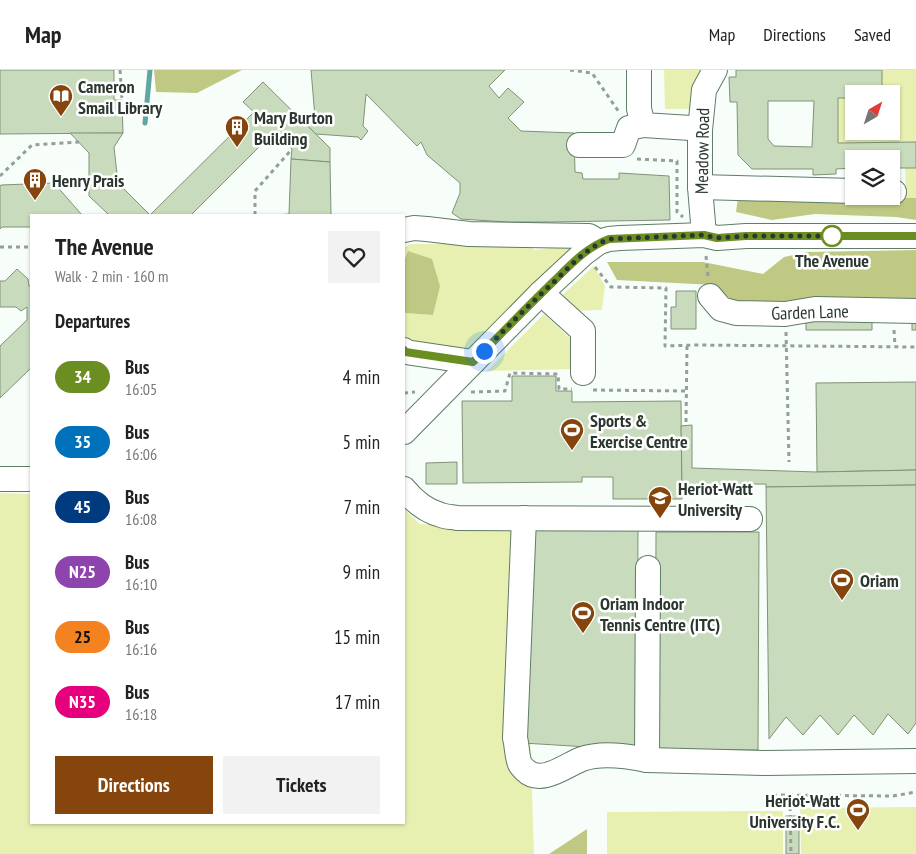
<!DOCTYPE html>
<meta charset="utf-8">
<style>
:root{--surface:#fff;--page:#f2f2f2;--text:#222;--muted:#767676;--line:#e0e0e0;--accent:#85450d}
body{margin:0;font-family:"PT Sans Narrow",sans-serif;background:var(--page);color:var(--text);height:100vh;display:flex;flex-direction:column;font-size:19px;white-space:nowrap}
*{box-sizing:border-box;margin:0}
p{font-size:16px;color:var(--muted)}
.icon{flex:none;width:28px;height:28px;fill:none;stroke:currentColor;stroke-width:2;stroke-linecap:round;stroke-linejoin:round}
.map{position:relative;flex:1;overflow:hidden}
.details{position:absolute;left:30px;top:144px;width:375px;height:610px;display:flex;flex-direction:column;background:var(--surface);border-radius:0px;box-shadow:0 1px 4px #0004}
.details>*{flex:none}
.badge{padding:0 10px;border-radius:16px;font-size:18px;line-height:32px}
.needle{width:32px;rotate:39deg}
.buttons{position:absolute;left:845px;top:15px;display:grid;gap:10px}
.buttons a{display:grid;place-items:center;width:55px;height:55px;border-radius:0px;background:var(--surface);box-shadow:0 1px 4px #0004;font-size:25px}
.you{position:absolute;width:25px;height:25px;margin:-12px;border:4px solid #fff;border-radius:50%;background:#1a73e8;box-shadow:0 0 0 8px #1a73e833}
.map>.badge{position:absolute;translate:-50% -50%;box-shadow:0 0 0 2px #fff}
h2{padding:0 25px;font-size:19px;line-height:45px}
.round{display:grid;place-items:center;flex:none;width:52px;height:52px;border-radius:0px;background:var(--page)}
.summary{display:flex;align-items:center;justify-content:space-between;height:85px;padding:0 25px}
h1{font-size:24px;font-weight:700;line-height:38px}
.button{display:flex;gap:10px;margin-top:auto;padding:10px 25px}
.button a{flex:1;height:58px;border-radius:0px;background:var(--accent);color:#fff;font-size:20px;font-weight:700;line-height:58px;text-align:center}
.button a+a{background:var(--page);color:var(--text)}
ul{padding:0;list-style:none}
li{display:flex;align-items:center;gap:15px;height:65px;padding:0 25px}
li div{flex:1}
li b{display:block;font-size:19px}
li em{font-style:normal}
li .badge{min-width:55px;font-weight:700;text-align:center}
header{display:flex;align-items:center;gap:30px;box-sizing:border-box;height:70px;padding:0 25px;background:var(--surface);border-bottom:1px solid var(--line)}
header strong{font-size:24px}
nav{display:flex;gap:28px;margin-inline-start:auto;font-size:18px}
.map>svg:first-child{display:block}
</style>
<header>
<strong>Map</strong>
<nav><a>Map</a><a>Directions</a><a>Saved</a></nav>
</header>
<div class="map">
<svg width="916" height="784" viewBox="0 0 916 784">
<rect width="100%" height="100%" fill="#f7fef9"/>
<g fill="#e7f0b0">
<path d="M664,0h46l-14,39h-31z"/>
<path d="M882,0h34v72l-78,1v-45h16v33h37v-37h-9z"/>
<path d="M905,98h11v30h-10z"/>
<path d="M410,174h119l5,6 45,-5 -105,104 -57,-3 -11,-8 -2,-4v-21l29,2 -29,-54v-13z"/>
<path d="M594,196l11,20 -3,24 -36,1 -6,-14z"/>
<path d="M544,244l29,27v28l-86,2z"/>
<path d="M0,423l31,1v328h373v-313l16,15 104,6 10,324h-534z"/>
<path d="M916,737v47h-115l-1,-46z"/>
<path d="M783,741v43h-176v-42z"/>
</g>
<g fill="#c0c983">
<path d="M154,0h88l-45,23 -41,-1z"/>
<path d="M738,127l178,1v22l-20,-3 -81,-3 -43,6 -36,-8z"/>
<path d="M916,180v48l-7,2 -170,6 -25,-21 -97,-5 -10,-18h96l60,12 21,-17 23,-5z"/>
<path d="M408,181l24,8 8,27 -7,29 -29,-2v-52z"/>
<path d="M587,759v25h-38z"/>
</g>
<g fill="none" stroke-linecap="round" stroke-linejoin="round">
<path stroke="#5ea6a2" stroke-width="5" d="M145,53l5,-53"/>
</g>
<g fill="#c8dcbd" stroke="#809276" fill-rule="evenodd">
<path d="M0,0h114v30h8l1,33 -123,1z"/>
<path d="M311,0h194l-16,16 10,12 9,-10 16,14 -16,16 13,13 53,2 1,39 7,1 1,6h36v-6l50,3 1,44 -120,2h-43l-46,-3 -9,-6 8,-20v-10l-33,-28 -6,-13 -4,4 -51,-52 -3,32 5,5 -7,9 -3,-3 -42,-3 -9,-9 8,-8z"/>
<path d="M736,0h146v24h-28v4h-16v45l78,-1v26h-17v5h-8v-14h-37v9l-18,1v5l-23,1v-6h-61l-14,-14 -1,-53h-7l-1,-25h7zM768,31h46l-2,46 -38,-1 -6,-7z"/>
<path d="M263,12l67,66v14l-39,-3 1,-10 -18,-17 -83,83h-41l104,-103 -11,-10z"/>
<path d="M70,63h53l-9,14 4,36 32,32h-41l-20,-19v-43z"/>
<path d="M291,89l39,3 1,53h-54l12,-1z"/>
<path d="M54,113l28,32h-51v12h-29l-2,2v-43l1,-1z"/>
<path d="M17,199l11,10 1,7h2v82l-31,30v-52l27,-26v-13l-6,4 -5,-4h-16v-26h5z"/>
<path d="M676,221h20v38h-25v-22h5z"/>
<path d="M806,247l66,1v12h-66z"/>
<rect x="912" y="250" width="4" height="10"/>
<path d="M512,306h44v15h16v11l109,-1 1,98h-69v-22h-31v5l-119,1 -1,-82h50z"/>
<path d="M916,312v88l-99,2 -1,-89z"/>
<path d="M692,355v43l125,4 99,-2v15l-150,2v-3l-84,1 -1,-59z"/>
<path d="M457,392v22h-31v-21z"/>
<path d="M916,415v238l-8,11 -20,-20 -15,21 -19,-20 -16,20 -18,-20 -17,20 -17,-18 -17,22 -3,-252z"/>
<path d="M533,455l105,1 -1,224 -114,-7z"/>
<path d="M656,462h103l-1,218 -103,-1z"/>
<rect x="786" y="746" width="13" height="38"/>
</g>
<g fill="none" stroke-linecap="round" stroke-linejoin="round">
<g stroke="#5e7c67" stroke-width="26">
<g id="minor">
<path d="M639,0v39l4,16 48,3 9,2"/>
<path d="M579,75h44l6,-17 14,-3"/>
<path d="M700,117l154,4"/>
<path d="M891,122h3"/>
<path d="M404,160l10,-2 13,1 42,5 120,2 10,6"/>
<path d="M704,165l-4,-48v-57l4,-40 11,-20"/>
<path d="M541,223l42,38v42"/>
<path d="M710,226l11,13 15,4 49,1 30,-5 101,2"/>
<path d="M404,280l2,2 6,1 61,9"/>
<path d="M404,362l137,-139 43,-40 15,-11 10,-3 11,-1 84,-3 13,3 29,-2h170"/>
<path d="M0,409h31"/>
<path d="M404,419c9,11 22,22 37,26 5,2 11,2 16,3l293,1"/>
<path d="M524,448l-9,220c2,7 2,20 5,26 1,2 4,5 5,6 16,16 41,-5 57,-11 20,-7 45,-3 65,1l118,3 151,-2"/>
<path d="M647,690l1,-192"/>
</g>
</g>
<g stroke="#959e98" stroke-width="3" stroke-dasharray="4 4" stroke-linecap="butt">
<path d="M120,0l2,30"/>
<path d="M570,0l22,3 27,39"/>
<path d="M637,89l40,2v51l6,5"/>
<path d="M0,106l32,-31 47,-3"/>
<path d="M255,145v-24l37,-42"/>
<path d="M0,177h31"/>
<path d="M706,186l2,21"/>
<path d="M595,197l16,20 55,1 -1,58 29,-1 222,2"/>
<path d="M894,260l1,16"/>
<path d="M786,262l3,130"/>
<path d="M593,320l94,1"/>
<path d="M471,322l34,-1 5,-18 48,1 1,15h13"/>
<path d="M404,323l11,-1"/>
<path d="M686,352l1,-76"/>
<path d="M773,725l120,1 23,-4"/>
<path d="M772,731h18l1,53"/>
</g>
<use href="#minor" stroke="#fff" stroke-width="24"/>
</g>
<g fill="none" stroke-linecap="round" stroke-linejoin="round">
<g stroke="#fff" stroke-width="11">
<path id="line" d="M404,280l2,2 6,1 61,9c27,-27 54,-55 82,-82 16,-16 32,-33 54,-41l95,-4 13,3 29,-2h170"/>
</g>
<use href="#line" stroke="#6b8e23" stroke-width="8"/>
<path stroke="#2a372e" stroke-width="5" stroke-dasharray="0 9" d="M484,281c24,-25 48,-49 73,-72 16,-16 31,-32 52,-40l95,-4 13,3 29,-2h86"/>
</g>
<defs>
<g id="library-pin" transform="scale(1.25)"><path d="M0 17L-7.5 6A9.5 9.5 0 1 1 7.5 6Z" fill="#85450d" stroke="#fff"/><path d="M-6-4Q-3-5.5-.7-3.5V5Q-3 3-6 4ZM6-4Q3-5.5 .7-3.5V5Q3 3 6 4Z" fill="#fff"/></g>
<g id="building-pin" transform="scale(1.25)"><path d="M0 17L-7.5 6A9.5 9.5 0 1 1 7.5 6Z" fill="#85450d" stroke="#fff"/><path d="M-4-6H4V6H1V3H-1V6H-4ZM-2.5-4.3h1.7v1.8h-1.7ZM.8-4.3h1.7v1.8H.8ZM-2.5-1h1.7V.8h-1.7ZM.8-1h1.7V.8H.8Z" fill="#fff"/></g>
<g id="stadium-pin" transform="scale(1.25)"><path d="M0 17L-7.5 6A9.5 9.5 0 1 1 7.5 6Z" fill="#85450d" stroke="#fff"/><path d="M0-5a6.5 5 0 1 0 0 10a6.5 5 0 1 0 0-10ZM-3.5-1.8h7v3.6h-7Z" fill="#fff"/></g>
<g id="university-pin" transform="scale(1.25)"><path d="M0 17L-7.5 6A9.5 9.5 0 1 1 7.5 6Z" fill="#85450d" stroke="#fff"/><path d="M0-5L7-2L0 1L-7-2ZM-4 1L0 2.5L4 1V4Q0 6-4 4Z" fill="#fff"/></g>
</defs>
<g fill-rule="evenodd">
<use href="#library-pin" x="61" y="26"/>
<use href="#building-pin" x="237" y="57"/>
<use href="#building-pin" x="35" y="110"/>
<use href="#stadium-pin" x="572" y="360"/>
<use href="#university-pin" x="660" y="428"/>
<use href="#stadium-pin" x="842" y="510"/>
<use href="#stadium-pin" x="583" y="543"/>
<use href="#stadium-pin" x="858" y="740"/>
</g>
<circle fill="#fff" stroke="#6b8e23" stroke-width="2.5" cx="832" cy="166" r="10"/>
<g text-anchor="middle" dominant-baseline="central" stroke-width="5" stroke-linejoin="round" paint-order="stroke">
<g font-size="18" font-weight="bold" fill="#2a372e" stroke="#fff" text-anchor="start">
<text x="78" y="16">Cameron<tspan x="78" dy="21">Smail Library</tspan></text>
<text x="254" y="47">Mary Burton<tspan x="254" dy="21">Building</tspan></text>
<text x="52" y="110">Henry Prais</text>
<text x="590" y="350">Sports &amp;<tspan x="590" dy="21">Exercise Centre</tspan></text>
<text x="678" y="418">Heriot-Watt<tspan x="678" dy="21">University</tspan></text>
<text x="860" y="510">Oriam</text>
<text x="600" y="533">Oriam Indoor<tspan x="600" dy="21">Tennis Centre (ITC)</tspan></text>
<text x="840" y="730" text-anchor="end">Heriot-Watt<tspan x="840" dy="21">University F.C.</tspan></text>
</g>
<g font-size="18" fill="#2a372e" stroke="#fff">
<text transform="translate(702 81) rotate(-89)">Meadow Road</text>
<text transform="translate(810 242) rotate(-2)">Garden Lane</text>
</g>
<g font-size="18" font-weight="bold" fill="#2a372e" stroke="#fff">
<text x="832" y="190">The Avenue</text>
</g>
</g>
</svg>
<div class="buttons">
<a><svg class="needle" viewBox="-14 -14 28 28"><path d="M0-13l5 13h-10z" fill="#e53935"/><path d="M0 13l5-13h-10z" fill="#767676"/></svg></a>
<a><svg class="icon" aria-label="layers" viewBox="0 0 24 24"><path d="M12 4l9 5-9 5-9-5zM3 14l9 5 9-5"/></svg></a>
</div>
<div class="you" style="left:484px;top:281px"></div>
<section class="details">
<div class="summary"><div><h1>The Avenue</h1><p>Walk · 2 min · 160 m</p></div><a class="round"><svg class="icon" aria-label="heart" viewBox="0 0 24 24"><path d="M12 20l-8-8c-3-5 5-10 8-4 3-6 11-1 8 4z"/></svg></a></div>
<h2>Departures</h2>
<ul>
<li><span class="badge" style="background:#6b8e23;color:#fff">34</span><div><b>Bus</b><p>16:05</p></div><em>4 min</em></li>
<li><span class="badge" style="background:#0072bc;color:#fff">35</span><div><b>Bus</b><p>16:06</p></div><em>5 min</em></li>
<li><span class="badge" style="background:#003b80;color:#fff">45</span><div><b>Bus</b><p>16:08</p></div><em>7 min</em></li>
<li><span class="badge" style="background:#8e44ad;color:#fff">N25</span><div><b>Bus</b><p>16:10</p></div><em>9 min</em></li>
<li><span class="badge" style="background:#f58220;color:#111">25</span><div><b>Bus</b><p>16:16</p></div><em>15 min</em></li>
<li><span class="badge" style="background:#e6007e;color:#fff">N35</span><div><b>Bus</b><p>16:18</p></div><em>17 min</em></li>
</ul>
<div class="button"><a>Directions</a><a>Tickets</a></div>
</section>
</div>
